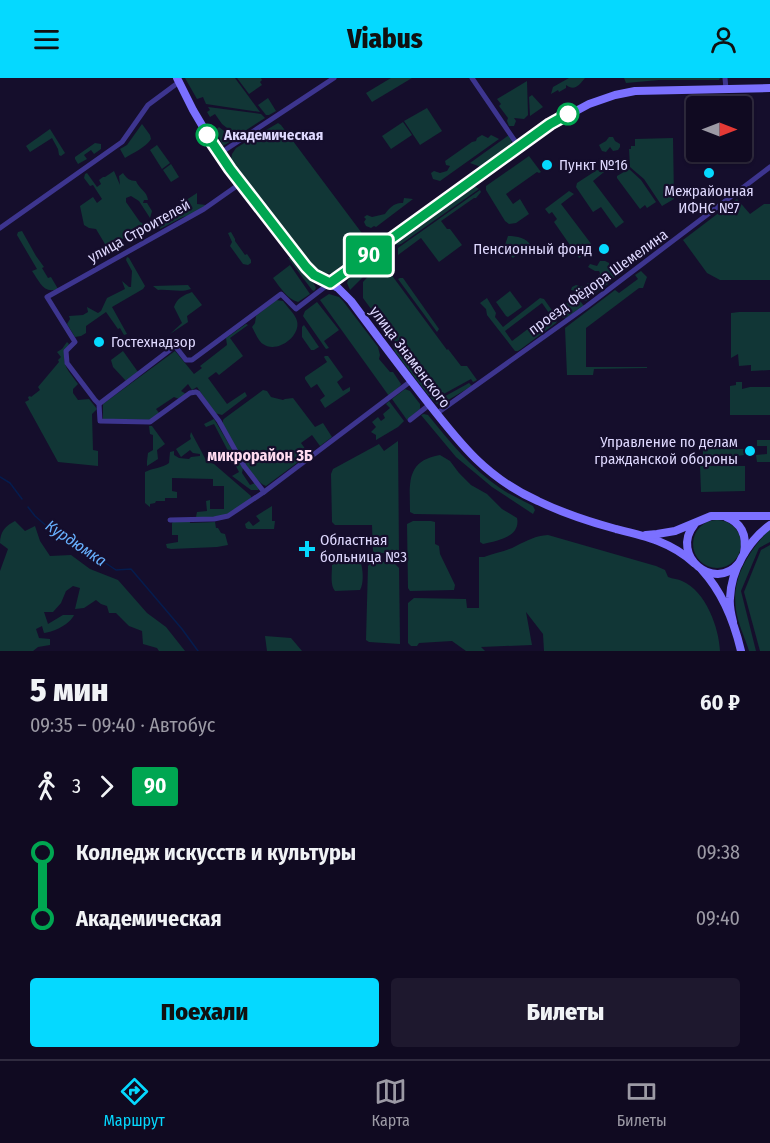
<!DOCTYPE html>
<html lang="ru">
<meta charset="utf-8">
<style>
:root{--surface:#100a21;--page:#1e182e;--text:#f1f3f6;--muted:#9c9aa5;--line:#302b3f;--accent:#05d9ff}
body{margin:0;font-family:"Fira Sans Condensed",sans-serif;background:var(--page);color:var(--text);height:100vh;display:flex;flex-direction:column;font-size:22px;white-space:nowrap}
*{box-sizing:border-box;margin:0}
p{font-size:20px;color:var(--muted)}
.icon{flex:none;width:33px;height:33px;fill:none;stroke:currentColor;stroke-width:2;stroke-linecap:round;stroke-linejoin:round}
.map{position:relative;height:573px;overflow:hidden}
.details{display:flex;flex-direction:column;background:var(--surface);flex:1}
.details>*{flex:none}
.badge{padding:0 12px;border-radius:4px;font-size:21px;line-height:39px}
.needle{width:39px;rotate:90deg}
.tools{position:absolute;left:686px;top:18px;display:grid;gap:12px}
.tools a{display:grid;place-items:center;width:66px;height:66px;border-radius:6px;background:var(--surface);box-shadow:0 2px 4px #0004,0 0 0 2px var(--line);font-size:30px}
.map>.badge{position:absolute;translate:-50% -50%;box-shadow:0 0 0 3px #fff}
.legs{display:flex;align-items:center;gap:9px;height:66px;padding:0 30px;font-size:20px}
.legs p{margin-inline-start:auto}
.summary{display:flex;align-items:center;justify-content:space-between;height:102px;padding:0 30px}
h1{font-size:33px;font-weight:800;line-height:45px}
.action{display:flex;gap:12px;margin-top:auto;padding:12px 30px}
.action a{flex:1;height:69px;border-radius:6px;background:var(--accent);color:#111;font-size:24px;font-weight:800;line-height:69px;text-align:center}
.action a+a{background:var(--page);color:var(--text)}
ul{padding:0 30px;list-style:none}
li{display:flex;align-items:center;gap:21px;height:66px;font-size:22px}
li i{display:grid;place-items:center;width:9px;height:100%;margin:0 8px;background:currentColor}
li i::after{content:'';width:15px;height:15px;margin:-8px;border:4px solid;border-radius:50%;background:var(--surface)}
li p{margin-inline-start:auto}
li:first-child i{background:linear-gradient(#0000 50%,currentColor 0)}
li:last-child i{background:linear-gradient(currentColor 50%,#0000 0)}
header{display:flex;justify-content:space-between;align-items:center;height:78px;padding:0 30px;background:var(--accent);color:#111;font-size:27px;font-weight:800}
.menu{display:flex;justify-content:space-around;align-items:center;height:84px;border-top:2px solid var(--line);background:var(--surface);font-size:16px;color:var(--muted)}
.menu a{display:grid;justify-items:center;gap:3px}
.menu .selected{color:var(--accent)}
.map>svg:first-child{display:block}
</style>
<header><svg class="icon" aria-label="menu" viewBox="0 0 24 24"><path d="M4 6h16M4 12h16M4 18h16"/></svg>Viabus<svg class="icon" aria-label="person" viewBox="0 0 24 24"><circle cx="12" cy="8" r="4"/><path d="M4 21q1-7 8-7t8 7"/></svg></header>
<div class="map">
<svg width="770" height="573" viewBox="0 0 770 573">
<rect width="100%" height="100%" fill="#150e2c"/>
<g fill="#113636" fill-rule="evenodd">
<path d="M185,0h50l25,34 -54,-8 -3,-7 -6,2z"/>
<path d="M237,0h24l1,2 -2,2 2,3 -13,9z"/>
<path d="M391,0h21l-40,24 -6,-9z"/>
<path d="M569,0h16c-5,6 -10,14 -19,7v3l-7,4 -1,-2 -7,4 2,-7z"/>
<path d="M624,0h96l-1,2h-60l-33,3z"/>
<path d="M527,3l1,34 -4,4 -10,-1 2,3 -2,5h-5l-2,-5 1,-3 -9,-12 2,-2 -4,-5z"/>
<path d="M532,17l11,12 -13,9 -1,-19z"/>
<path d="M268,20l8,13 -7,4h-3l-8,-10z"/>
<path d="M208,29l53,7 4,4 -28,18 -15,-12 -7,-10 -5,3 -3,-5 3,-2z"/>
<path d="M427,30l15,23 -22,14 -16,-24z"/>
<path d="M403,44l9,13 -21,14 -9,-13z"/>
<path d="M278,45l3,2 89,119 -34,26 -1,2c-8,3 -14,2 -22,-3l-82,-109 1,-6 4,-6z"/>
<path d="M142,46l8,11 1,4c-5,8 -18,14 -26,19l-5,-9 7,-4z"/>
<path d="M219,49l15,12 -11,7 -7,-16z"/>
<path d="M50,51l15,24 -4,3 -2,-1 -1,-6 -6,-11 -22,14 -4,-6z"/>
<path d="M482,57l6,3 3,-3 8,4 -59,42 -7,-2 -2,-6 3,-2 6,2 7,-2 3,-5 -4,-1 -1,-4 27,-19 4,-1 1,-3z"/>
<path d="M509,57l3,4 -1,7 -30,21 -11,-4z"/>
<path d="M609,59h4l2,4 5,3v3l-2,3 -5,1 -3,-4 -4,5 -4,-1 -3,-6 7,-4z"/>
<path d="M673,60l1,61 -12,7 -18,-27 -14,-12 -1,-18h2v-3h4v-7z"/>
<path d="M95,65l6,1v5l-7,5 -3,-4 -7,5 3,4 -9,5 -3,-5v-2z"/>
<path d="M157,67l13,18 -8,6 -12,-19z"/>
<path d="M529,78l12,16 -2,1 -2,-1 -31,22 7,10 7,-5 9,15 -13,9 -7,1 -4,-3 -19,-31v-4z"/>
<path d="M171,86l8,13 -8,5 -8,-12z"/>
<path d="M629,91l12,11 15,22 -9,6 -2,-3 -5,4 -23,-31v-2z"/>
<path d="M597,92l7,2 -11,9 31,41 -8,6 -15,-21 -8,5 -17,-25 1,-4z"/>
<path d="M114,93l6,14 -1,-9 4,-3c3,5 7,8 13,8 3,8 11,10 12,19h-4l-1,3h4l5,8 -2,7 -11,-17 -8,-5 -5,2v4l14,20 4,2 -36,25 -12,-20 -7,-1 -5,-3 -4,-19 13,-9 4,6 5,-4 -9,-14 -3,1 -6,-8 1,-4 2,-1 10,14 4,-3 -2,-4 4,-3h2z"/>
<path d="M474,108l5,3 -78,55 -4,1 -1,-1z"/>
<path d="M480,112l1,2 -5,6h-2l-33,23 6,8h3l12,16 -23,17 -18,-24 -23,17v-7z"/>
<path d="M569,113l5,3 -13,10 31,41 -4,3 1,2 -10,8 -25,-36 3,-3 -5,-7 -3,2 -4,-5z"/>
<path d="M197,115v11l9,1c-6,3 -17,12 -23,12l-23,12 -4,-7 1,-3z"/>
<path d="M404,120l9,1 -37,28 -2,-1 -3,2 -5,-2 -2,-4 2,-3 -2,-2 3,-2 5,2 13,-3c4,-6 10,-12 18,-11z"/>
<path d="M737,121l13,15 14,-10h6v76h-50l-13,-7 -24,-33z"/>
<path d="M22,153l14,25 8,11 -2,1 6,10 3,-1 7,12c-15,5 -18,-7 -26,-18l5,-2 -20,-34 1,-3z"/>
<path d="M231,154l4,7v2l10,14 2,-1 4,6v3l-3,2 -5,-1 -13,-18 2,-4 -4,-9z"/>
<path d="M508,158c9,0 19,2 23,10l-5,7h-7l-6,5 -3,-3 -5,1 -3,-2z"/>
<path d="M382,176l1,3 -33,33 -3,-7 2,-5z"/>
<path d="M127,179l2,1 16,28 -2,3 -31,18 15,27 -3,1 -4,-7 -2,1 -12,-17 -20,14v7l-5,3 -6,1 -8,-13 3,-5 -1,-3 14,-1 5,-3 -1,-5 11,6 3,-2 6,-13 18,-9 -3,-8 7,6h2l1,-16 -6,-11z"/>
<path d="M288,180h5l21,26 2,4 -2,3 -2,-1z"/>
<path d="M600,183h5l4,2v3l3,1 6,9 -10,4v4c-6,4 -11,9 -17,11 -2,5 -4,6 -9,6l-3,-9 -8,-2 1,-3 4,-2 7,2 5,-4 4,-1 2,-3 5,-1 1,-5 -1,-2h-4l-7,-4 2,-3 7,2z"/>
<path d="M382,184l65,88 1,-1 13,17h6l10,14 -4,2 -2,-3 -31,17 -3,-6 -4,1 -39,-50 1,-4 -11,-14 -2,1 -19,-26v-16l13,-14 4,5 6,-4z"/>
<path d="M290,187l20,29 -12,8c-11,-3 -18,-15 -25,-24z"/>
<path d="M641,193l6,6 -4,11h-4l-53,40v39h61v1l-53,1 -1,6h-26l-2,-47 50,-38 4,3 19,-14 -3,-4z"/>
<path d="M400,200h3l36,51 -2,3 -39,-53z"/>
<path d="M188,207l3,4c-11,4 -21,0 -33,1l-5,-4z"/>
<path d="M510,213l12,16 -14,10 -2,-1 -10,-14z"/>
<path d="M192,214l10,13 -15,11 1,6 -18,12 12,-11 -8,-16c3,-9 10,-12 18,-15z"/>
<path d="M329,216l10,3 4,4 35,46 2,8 -1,4 11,13h3l8,12 -1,2 -11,10 -69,-96z"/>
<path d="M576,218l8,10 -18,13 -4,-2 -5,-7z"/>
<path d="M487,220l9,15 -1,4 8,10 37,-29 4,1 14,20 -2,4 -35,26 -3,2h-3l-28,-36 -1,-6 -6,-6zM542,225l7,10 -37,28 -7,-10z"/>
<path d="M276,222l7,1c4,6 13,14 14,20 4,16 -21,33 -34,23 -5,-3 -8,-12 -11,-17l3,-4 1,-7z"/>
<path d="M317,224l22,28 -15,11 5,7 -3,1 -23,-33 2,-5z"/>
<path d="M739,234h31v58l-19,1v-6l-12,1 -1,-12 -7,4v-45z"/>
<path d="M246,246l2,1 -18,13 13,18 -24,19 -3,-3 -8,6 19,26 18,-12 2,4 -25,19 -7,-2 -18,-26 -5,3 -4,-6 -7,7 5,3 -7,5 -5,-2 -18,12 3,4 -9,7 -47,-1v-15l72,-53 19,23 8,-6 -2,-2 27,-21 -1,-7z"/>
<path d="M304,247l15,22 -5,3h-3l-9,-13v-10z"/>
<path d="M67,264l2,2c-10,20 -2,24 9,40l-5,5v4l5,7 11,-1 8,10 -5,5 1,36 5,1v15l-40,-4 -33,-60 4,-2 -1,-3 2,-1 1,1 9,-7 -2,-3 21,-25 -1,-2 3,-3 -4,-5 5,-3z"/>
<path d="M392,266l39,49 -2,3 -34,-44z"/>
<path d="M123,273l15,21 -12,9 -13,-14 -2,-7z"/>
<path d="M325,278h3l15,21 -6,5 6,9 7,-4v4l-25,17 -5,-8 5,-4 -8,-12 -6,4 -6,-9v-2l22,-15 -3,-5z"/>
<path d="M736,304h6v7l8,-2h20v28h-40v-29l6,-1z"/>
<path d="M469,305l3,3 -29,17 -6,1 -7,-7 5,-3 5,5z"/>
<path d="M405,311l5,2 10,13v5l-13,11 -15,-21z"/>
<path d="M263,312l4,1 4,6 12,3 2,-1 8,-1 22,29 8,-4 9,14 -12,9 -8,-11 -11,8 8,11 -43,32c-14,-4 -35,-48 -43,-62v-4l2,-2z"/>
<path d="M389,323l15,20 -6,6 -22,13v-5l-5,-3 5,-5 -4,-5 6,-5 3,4 4,-3 -2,-4 7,-6 -4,-4z"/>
<path d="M424,336l4,1c22,27 43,53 72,73 10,7 22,12 33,18l2,4 -2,4 -41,-27 -36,-30 -35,-42z"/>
<path d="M214,341l29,49 -1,5 8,12 5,-2 4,6 -1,1h-7l-19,-14 7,-4 -25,-48 -8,3 -2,-3z"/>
<path d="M149,348h3l13,18 -8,6 1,9 -11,7v-5l1,-8 5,-3v-15l-3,-1z"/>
<path d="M191,354l16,30 7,2 37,32v3c-20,15 -29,21 -55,18l1,-5 10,-1 -1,-10 4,-1v9h14v-23h-11v-7l-41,-1v13l5,1v6h-12v3h-9l-1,2 -5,1v3l-5,-4v-31c8,-4 17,-4 24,-9l1,-11 4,-1v4l5,3 10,1 2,-2 9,-1v-2l-7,-1 -3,-3 -9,7 -5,-8 15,-10 -1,-3z"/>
<path d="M757,362h13v22h-13l-1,-7 11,-1v-8h-10z"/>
<path d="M398,363l1,112h-24l-2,-2 -1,-26h-37l-3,-3 -1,-48 2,-5 46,-25 5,7z"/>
<path d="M703,369l4,2h37v6l-7,1h-19l-3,5h-9l-3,-4z"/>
<path d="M440,377l10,6 9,12 12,12 16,9 15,15 15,9c4,19 -20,23 -34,26l-3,-2v-27l-66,-1 -4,-2c0,-28 -5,-51 30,-57z"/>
<path d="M700,388h45v25l-44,1z"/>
<path d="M272,428v15h3l-1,8h-26l-2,-1 -1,-4 4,-3 4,5 7,-5 -4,-5z"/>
<circle cx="717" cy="466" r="24"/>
<path d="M15,443l10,10 10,-5 5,15 10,15 21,-1 19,14 28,11 29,33 19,14 19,24h-26l-2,-3 -14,-4 -1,-13 -13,-5 -13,-13h-7l-2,-7 -6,-2 -5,-4 -12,8 -9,1 5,-21 -7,-2 -7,5 -5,12 -8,9h-9l4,12 15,-9h11c-4,9 -20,17 -30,18l-2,-7 -6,3 3,9 11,1v6l-12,2 -5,4h-33v-80l8,-22 -8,-6c0,-11 5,-17 15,-22z"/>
<path d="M413,443h18l4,1v22l4,2 1,8 15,31 -1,5 -44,1 -2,-3 -1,-64z"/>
<path d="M173,444h17v1l25,-1 1,6h2l3,5 4,1 3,11 -11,2 -46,2 -4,-1 -1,-4 12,-2v-7h-6v-12z"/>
<path d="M770,451v13l-11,6 -18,43 15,60h-7c-4,-13 -11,-27 -13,-41 -5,-32 13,-59 34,-81z"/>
<path d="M548,457l108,31 9,4 3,7c5,2 10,2 14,4 24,10 37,47 38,70h-176l-1,-17 -17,-22 6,33 -51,2 4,4h-19l-14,-10 -33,2 -2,3h-6l-3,-3v-40l6,-5 52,1 1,9h12v-51h5c11,-4 23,-6 32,-11 12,-6 19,-10 32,-11z"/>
<path d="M770,467v106h-10l-16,-59 17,-42z"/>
<path d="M372,484h21l6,6 1,76 -31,-2 -3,-2 2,-74z"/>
<path d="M337,485h24c2,8 3,20 -1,27l-25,1c-5,-6 -3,-17 -3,-26z"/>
<path d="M265,558l26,2 11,13h-35z"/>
</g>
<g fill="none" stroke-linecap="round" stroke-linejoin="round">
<g stroke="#051c4e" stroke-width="1.5">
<path d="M0,399l10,6 12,16"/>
<path d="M28,429l7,9 15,13 18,9 48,32 15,-1 51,60 16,22"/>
</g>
<g stroke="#3d358f" stroke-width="5">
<path d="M472,0l47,69"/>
<path d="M725,0l1,11"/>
<path d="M219,76l115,-76"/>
<path d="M241,105l-37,26 -157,88 28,45 -9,9 1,12 28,37 4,4 1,17 50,1 40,-29 6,-1 2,1 21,28 25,45 20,26"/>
<path d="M0,150l122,-86 26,-37 31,-23"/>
<path d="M99,326l76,-58 11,14h6l89,-66 15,15 34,-26"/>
<path d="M436,336l151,-108 183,-139"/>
<path d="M410,342l19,-15"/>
<path d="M170,442l44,-1 14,-3 36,-24 147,-111"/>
</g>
<g stroke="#7b70ff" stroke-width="8">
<path d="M177,0l16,32 26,44 87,113 8,8 24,13 13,13c23,31 47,63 71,94 36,46 62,82 116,106 25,12 52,21 78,28 29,7 55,13 78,34"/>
<path d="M330,205l220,-158 39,-21 26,-9 20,-4 135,-3"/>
<path d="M726,439c16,6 21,19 18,36"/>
<path d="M694,447c-24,30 20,68 45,38"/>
<path d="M646,457l11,-1 18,-3 36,-15h59"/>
<path d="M702,492c21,23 32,51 39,81"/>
<path d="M733,544c-2,-8 -4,-16 -3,-24 1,-28 18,-57 40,-73"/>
</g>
</g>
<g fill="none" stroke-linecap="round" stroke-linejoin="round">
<g stroke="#fff" stroke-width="14">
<path id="line-1" d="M207,57l23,34 76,98 8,8 16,8 220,-159 18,-10"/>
</g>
<use href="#line-1" stroke="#00a651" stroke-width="9"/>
</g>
<g fill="#fff" stroke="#00a651" stroke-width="3">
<circle cx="568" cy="36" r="10"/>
<circle cx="207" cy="57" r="10"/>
</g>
<g fill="#05d9ff" stroke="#150e2c" stroke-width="2">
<circle cx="547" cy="87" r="6"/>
<circle cx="709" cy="95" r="6"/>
<circle cx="604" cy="171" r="6"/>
<circle cx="99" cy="264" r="6"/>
<circle cx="750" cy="373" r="6"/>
<path d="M304 462h6v6h6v6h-6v6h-6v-6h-6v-6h6z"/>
</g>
<g text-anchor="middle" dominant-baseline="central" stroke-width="4.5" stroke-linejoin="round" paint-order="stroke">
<g font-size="15" font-weight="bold" fill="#dfd9ff" stroke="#150e2c" text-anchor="start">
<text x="224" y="57">Академическая</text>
</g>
<g font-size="15" fill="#dfd9ff" stroke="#150e2c" text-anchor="start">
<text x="559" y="87">Пункт №16</text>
<text x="709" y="113" text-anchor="middle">Межрайонная<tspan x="709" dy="17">ИФНС №7</tspan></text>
<text x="592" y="171" text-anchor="end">Пенсионный фонд</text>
<text x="111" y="264">Гостехнадзор</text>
<text x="738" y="364" text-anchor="end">Управление по делам<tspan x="738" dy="17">гражданской обороны</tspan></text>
<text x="320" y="462">Областная<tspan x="320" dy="17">больница №3</tspan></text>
</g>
<g font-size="15" fill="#dfd9ff" stroke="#150e2c">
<text transform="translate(139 153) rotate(-29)">улица Строителей</text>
<text transform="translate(598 204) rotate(-36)">проезд Фёдора Шемелина</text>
<text transform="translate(410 279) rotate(53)">улица Знаменского</text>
</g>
<g font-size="16" font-weight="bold" fill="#ffdbf0" stroke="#150e2c">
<text x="260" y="377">микрорайон 3Б</text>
</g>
<g font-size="16" font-style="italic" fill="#67b1ff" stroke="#150e2c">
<text transform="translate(76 465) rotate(34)">Курдюмка</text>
</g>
</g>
</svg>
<div class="tools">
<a><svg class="needle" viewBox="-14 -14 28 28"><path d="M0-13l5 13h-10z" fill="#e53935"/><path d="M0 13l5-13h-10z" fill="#9c9aa5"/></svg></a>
</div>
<b class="badge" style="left:369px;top:177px;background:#00a651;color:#fff">90</b>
</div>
<section class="details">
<div class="summary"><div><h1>5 мин</h1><p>09:35 – 09:40 · Автобус</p></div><b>60 ₽</b></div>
<div class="legs"><svg class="icon" aria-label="walk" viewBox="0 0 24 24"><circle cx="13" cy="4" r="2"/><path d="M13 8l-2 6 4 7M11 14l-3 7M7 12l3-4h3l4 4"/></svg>3<svg class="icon" aria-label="forward" viewBox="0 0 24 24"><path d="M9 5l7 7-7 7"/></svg><b class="badge" style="background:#00a651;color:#fff">90</b></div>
<ul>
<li><i style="color:#00a651"></i><b>Колледж искусств и культуры</b><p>09:38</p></li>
<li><i style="color:#00a651"></i><b>Академическая</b><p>09:40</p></li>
</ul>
<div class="action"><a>Поехали</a><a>Билеты</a></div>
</section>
<nav class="menu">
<a class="selected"><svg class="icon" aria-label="directions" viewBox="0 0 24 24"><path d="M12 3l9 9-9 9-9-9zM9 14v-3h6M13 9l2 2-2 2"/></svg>Маршрут</a>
<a><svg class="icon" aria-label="map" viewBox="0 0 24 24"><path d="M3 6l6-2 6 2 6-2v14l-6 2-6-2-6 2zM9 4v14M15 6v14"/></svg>Карта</a>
<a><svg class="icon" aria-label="tickets" viewBox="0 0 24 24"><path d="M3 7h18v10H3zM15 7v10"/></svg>Билеты</a>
</nav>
